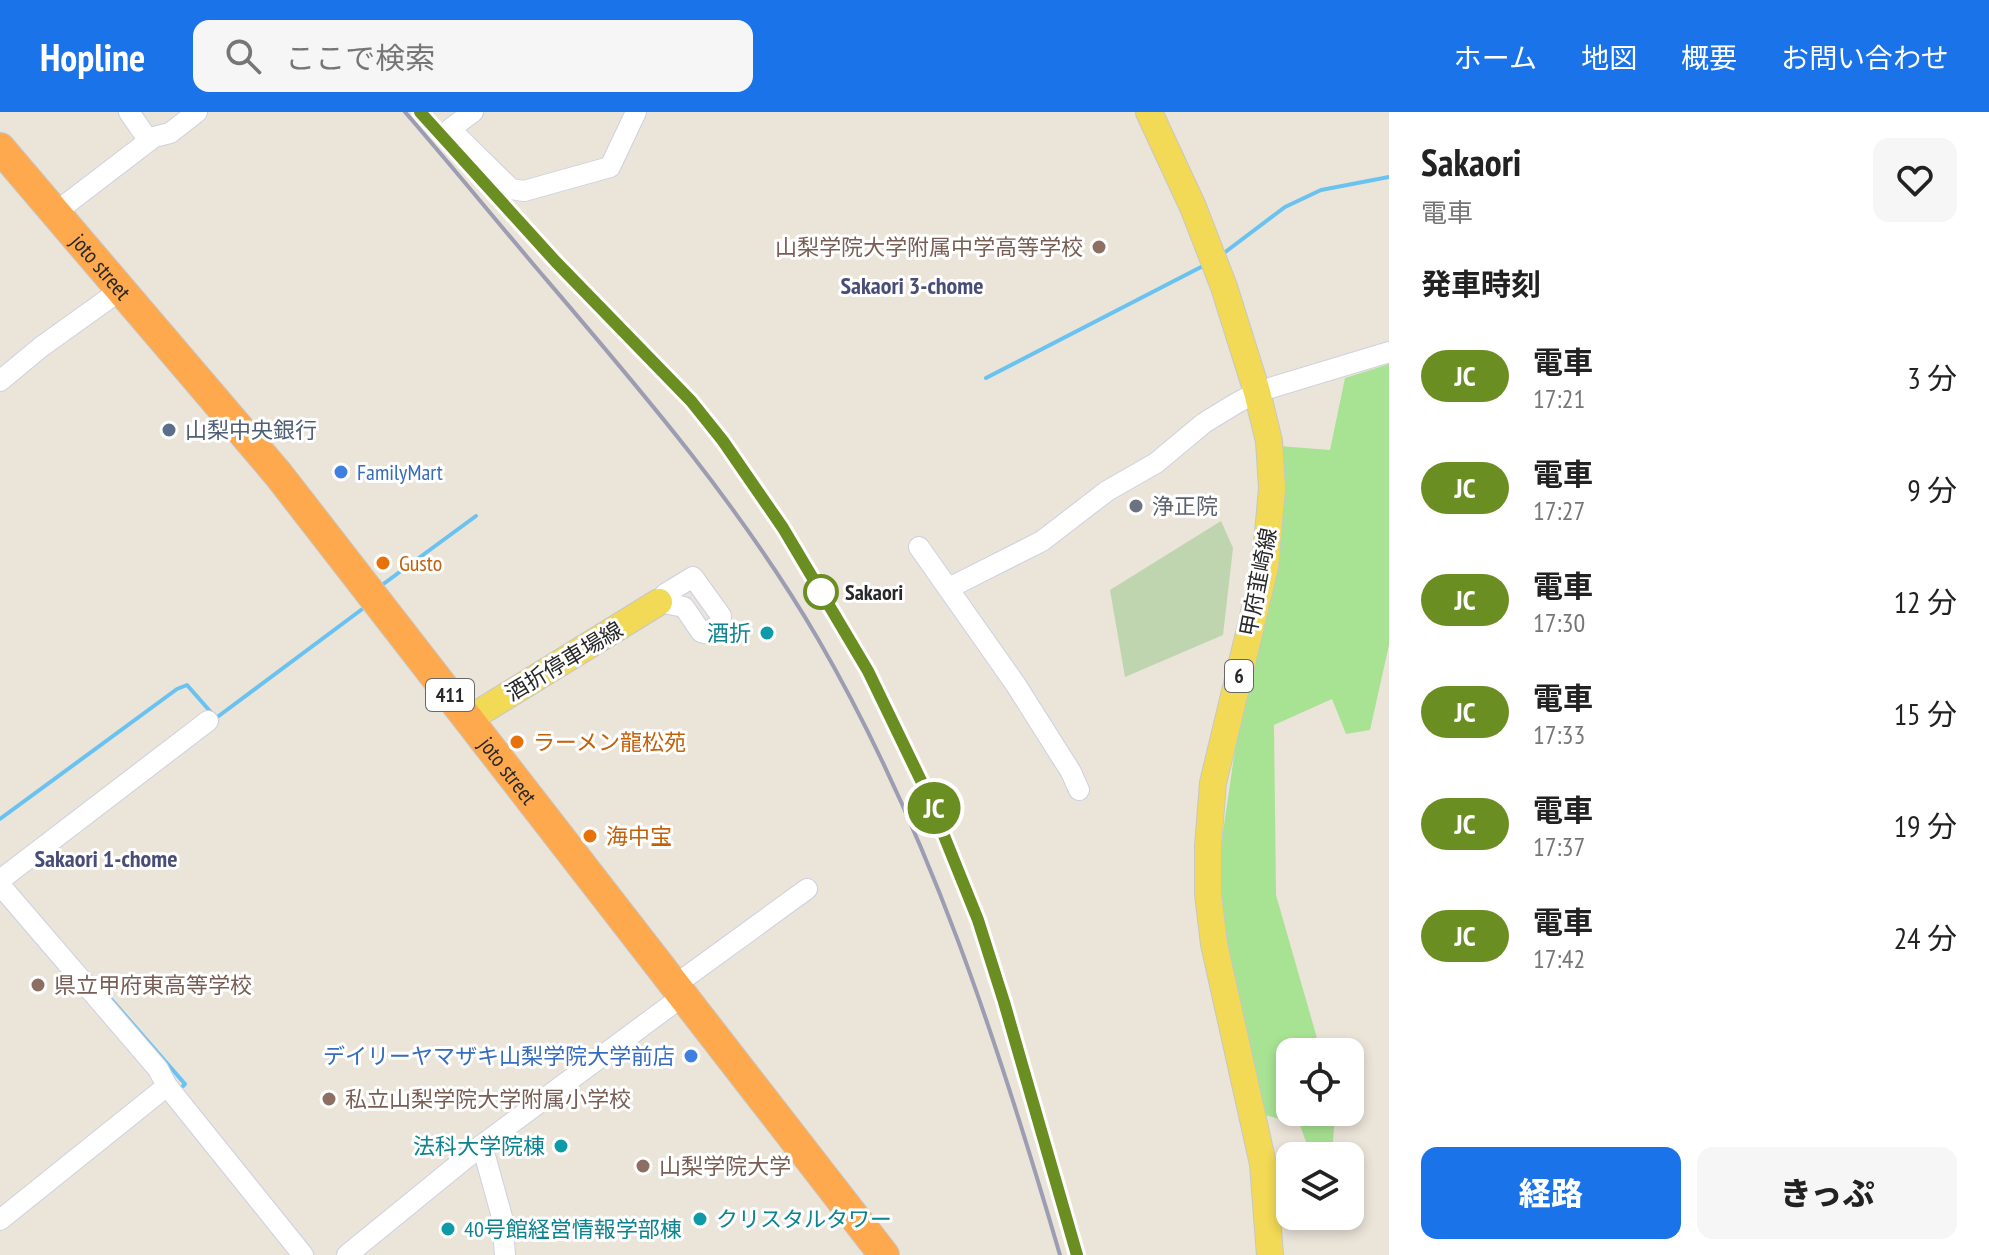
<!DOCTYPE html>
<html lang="ja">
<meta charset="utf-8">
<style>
:root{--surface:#fff;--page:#f6f6f6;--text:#222;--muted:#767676;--accent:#1a73e8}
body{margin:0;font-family:"PT Sans Narrow","Noto Sans JP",sans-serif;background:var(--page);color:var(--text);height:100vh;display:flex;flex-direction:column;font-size:30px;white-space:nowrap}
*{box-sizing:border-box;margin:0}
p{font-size:26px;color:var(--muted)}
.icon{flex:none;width:44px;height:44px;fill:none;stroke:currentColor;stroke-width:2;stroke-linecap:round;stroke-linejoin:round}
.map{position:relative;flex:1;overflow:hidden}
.details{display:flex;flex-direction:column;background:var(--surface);width:600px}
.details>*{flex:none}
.badge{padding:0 16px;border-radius:26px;font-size:28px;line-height:52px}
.tools{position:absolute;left:1276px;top:926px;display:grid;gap:16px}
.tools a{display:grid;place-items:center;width:88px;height:88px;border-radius:16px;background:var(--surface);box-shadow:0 4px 12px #0003;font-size:40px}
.map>.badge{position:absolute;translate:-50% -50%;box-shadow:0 0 0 4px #fff}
h2{padding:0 32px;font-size:30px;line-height:72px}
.round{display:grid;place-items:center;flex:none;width:84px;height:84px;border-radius:16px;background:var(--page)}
.summary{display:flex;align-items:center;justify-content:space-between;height:136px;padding:0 32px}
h1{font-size:38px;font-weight:800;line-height:60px}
.primary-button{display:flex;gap:16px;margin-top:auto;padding:16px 32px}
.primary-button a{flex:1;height:92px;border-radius:16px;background:var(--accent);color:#fff;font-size:32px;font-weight:800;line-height:92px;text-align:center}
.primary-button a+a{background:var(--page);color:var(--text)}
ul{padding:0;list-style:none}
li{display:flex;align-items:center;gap:24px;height:112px;padding:0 32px}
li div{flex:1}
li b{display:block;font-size:30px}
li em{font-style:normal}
li .badge{min-width:88px;font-weight:700;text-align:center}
header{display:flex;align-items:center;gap:48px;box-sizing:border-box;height:112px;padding:0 40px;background:var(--accent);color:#fff}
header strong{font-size:38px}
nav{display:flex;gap:44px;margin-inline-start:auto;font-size:28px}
.search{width:560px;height:72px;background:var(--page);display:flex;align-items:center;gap:20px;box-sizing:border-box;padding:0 28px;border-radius:16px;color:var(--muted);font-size:30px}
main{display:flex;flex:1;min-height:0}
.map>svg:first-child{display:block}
</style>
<header>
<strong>Hopline</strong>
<div class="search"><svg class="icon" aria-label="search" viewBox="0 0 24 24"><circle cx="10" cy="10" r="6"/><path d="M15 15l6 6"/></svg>ここで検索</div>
<nav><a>ホーム</a><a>地図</a><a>概要</a><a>お問い合わせ</a></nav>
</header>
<main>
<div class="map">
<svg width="1389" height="1143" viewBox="0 0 1389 1143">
<rect width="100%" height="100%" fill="#ebe4d9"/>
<path fill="#a8e393" d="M1389,252v281l-19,85 -24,4 -14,-35 -58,26 2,170 45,157h-31v60h45l-3,44h-21l-11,-31 -38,-11 -40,-170 -1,-98 58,-400 51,4 15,-72z"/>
<path fill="#bfd5af" d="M1221,409l12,27 -10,87 -98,42 -15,-87z"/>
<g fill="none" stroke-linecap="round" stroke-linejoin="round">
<g stroke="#69c2f0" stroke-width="4">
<path d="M1224,141l61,-46 36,-17 68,-13"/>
<path d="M986,266l217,-112"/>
<path d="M382,473l94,-69"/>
<path d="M0,707l177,-130 10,-4 29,33 149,-111"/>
<path d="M104,879l81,93 -2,2"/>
</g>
<g stroke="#ced0e1" stroke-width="22">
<g id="minor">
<path d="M129,0l20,29"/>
<path d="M473,0l-23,17 61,60 13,2 86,-24 26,-55"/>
<path d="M56,100l98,-75 16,-4 27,-21"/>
<path d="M0,269l41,-34 81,-58"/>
<path d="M919,435l97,138 55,87 8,18"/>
<path d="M693,465l28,39 -1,8 -15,9 -4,-1 -17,-25 -25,-5 6,-8z"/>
<path d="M949,476l93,-47 65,-50 49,-28 48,-40 31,-19 22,-12 132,-40"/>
<path d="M0,768l208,-159"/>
<path d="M0,773l158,184 9,17 136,169"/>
<path d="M675,873l132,-96"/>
<path d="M482,1033l20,72 3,38"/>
<path d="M0,1108l167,-134"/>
<path d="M347,1143l135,-110 201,-149"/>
</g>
</g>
<g stroke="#c7c7c7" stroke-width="28">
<g id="major">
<path d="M1149,0l44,95 31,80 33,105 12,49 3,47 -7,79 -52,216 -5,63v48l6,50 49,220 7,91"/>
<path d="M469,607l190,-117"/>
</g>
</g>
<g stroke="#c7c7c7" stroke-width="32">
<g id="highway">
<path id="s1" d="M0,36l278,326 606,781"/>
</g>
</g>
<use href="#minor" stroke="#fff" stroke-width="20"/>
<use href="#major" stroke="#f2da56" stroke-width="26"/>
<use href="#highway" stroke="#ffa94f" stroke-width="30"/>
<g stroke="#9c9db3" stroke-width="4">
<path d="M405,0c45,52 89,106 134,159 100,117 201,234 279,368 111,191 180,404 242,616"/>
<path d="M420,0l136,150 135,139 32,40 60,87 85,143 58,120 52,129 26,82 73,253"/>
</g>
</g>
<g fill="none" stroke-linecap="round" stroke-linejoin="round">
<g stroke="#fff" stroke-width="18">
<path id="line" d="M420,0l136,150 135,139 32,40 60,87 85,143 58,120 52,129 26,82 73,253"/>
</g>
<use href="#line" stroke="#6b8e23" stroke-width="12"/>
</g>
<g fill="#8d6e63" stroke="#fff" stroke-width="3">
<circle cx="1099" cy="135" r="8"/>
<circle cx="38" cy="873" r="8"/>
<circle cx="329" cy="987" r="8"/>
<circle cx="643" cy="1054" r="8"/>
</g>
<circle fill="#5c6f8a" stroke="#fff" stroke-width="3" cx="169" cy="318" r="8"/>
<g fill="#3f7fe0" stroke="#fff" stroke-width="3">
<circle cx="341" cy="360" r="8"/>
<circle cx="691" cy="944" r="8"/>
</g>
<circle fill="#6b7280" stroke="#fff" stroke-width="3" cx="1136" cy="394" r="8"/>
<g fill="#e8710a" stroke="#fff" stroke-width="3">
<circle cx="383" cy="451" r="8"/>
<circle cx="517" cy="630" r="8"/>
<circle cx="590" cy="724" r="8"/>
</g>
<circle fill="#fff" stroke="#6b8e23" stroke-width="4" cx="821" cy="480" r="16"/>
<g fill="#0f9aa8" stroke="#fff" stroke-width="3">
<circle cx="767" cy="521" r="8"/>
<circle cx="561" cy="1034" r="8"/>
<circle cx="700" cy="1107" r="8"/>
<circle cx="448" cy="1117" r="8"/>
</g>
<g text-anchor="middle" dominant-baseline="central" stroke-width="6" stroke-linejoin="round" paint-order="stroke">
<g fill="#fff" stroke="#686868" stroke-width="2">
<rect x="1225" y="548" width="28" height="32" rx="6"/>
<rect x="426" y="567" width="48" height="32" rx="6"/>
</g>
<g font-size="20" font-weight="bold" fill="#282828">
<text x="1239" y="564">6</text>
<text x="450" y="583">411</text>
</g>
<g font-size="22" fill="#785e54" stroke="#fff" text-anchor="start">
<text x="1083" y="135" text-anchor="end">山梨学院大学附属中学高等学校</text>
<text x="54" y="873">県立甲府東高等学校</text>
<text x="345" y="987">私立山梨学院大学附属小学校</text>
<text x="659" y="1054">山梨学院大学</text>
</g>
<g font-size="22" fill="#282828" stroke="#fff">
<text stroke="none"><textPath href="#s1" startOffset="156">joto street</textPath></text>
<text transform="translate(1258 470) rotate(-79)">甲府韮崎線</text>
<text transform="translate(564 549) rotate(-31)">酒折停車場線</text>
<text stroke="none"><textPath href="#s1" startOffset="804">joto street</textPath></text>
</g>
<g font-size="22" fill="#4e5e75" stroke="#fff" text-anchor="start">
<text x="185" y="318">山梨中央銀行</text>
</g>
<g font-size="22" fill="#366cbe" stroke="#fff" text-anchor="start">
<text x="357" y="360">FamilyMart</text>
<text x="675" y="944" text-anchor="end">デイリーヤマザキ山梨学院大学前店</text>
</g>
<g font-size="22" fill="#5b616d" stroke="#fff" text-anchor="start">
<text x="1152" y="394">浄正院</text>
</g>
<g font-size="22" fill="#c56008" stroke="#fff" text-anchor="start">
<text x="399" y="451">Gusto</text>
<text x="533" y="630">ラーメン龍松苑</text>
<text x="606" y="724">海中宝</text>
</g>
<g font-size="22" font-weight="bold" fill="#282828" stroke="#fff" text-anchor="start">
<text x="845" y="480">Sakaori</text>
</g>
<g font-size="22" fill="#0d838f" stroke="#fff" text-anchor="end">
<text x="751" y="521">酒折</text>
<text x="545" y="1034">法科大学院棟</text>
<text x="716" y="1107" text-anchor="start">クリスタルタワー</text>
<text x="464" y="1117" text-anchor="start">40号館経営情報学部棟</text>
</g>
<g font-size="24" font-weight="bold" fill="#484d78" stroke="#fff">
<text x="912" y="173">Sakaori 3-chome</text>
<text x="106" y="746">Sakaori 1-chome</text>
</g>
</g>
</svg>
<div class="tools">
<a><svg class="icon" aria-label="locate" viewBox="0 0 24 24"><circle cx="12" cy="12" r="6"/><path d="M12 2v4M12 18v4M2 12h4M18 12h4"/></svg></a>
<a><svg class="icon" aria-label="layers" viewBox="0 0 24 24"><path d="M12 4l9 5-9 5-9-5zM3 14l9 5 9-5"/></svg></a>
</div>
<b class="badge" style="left:934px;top:696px;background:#6b8e23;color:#fff">JC</b>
</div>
<section class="details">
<div class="summary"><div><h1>Sakaori</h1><p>電車</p></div><a class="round"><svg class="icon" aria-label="heart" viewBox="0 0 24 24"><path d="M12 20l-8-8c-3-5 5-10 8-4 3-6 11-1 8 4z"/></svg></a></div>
<h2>発車時刻</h2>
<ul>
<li><span class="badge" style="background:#6b8e23;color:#fff">JC</span><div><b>電車</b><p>17:21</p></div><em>3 分</em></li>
<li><span class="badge" style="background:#6b8e23;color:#fff">JC</span><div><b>電車</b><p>17:27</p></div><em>9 分</em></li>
<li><span class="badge" style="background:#6b8e23;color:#fff">JC</span><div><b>電車</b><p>17:30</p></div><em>12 分</em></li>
<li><span class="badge" style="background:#6b8e23;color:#fff">JC</span><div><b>電車</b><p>17:33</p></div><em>15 分</em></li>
<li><span class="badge" style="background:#6b8e23;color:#fff">JC</span><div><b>電車</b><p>17:37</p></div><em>19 分</em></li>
<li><span class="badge" style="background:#6b8e23;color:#fff">JC</span><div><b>電車</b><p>17:42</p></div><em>24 分</em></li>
</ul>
<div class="primary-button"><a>経路</a><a>きっぷ</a></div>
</section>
</main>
